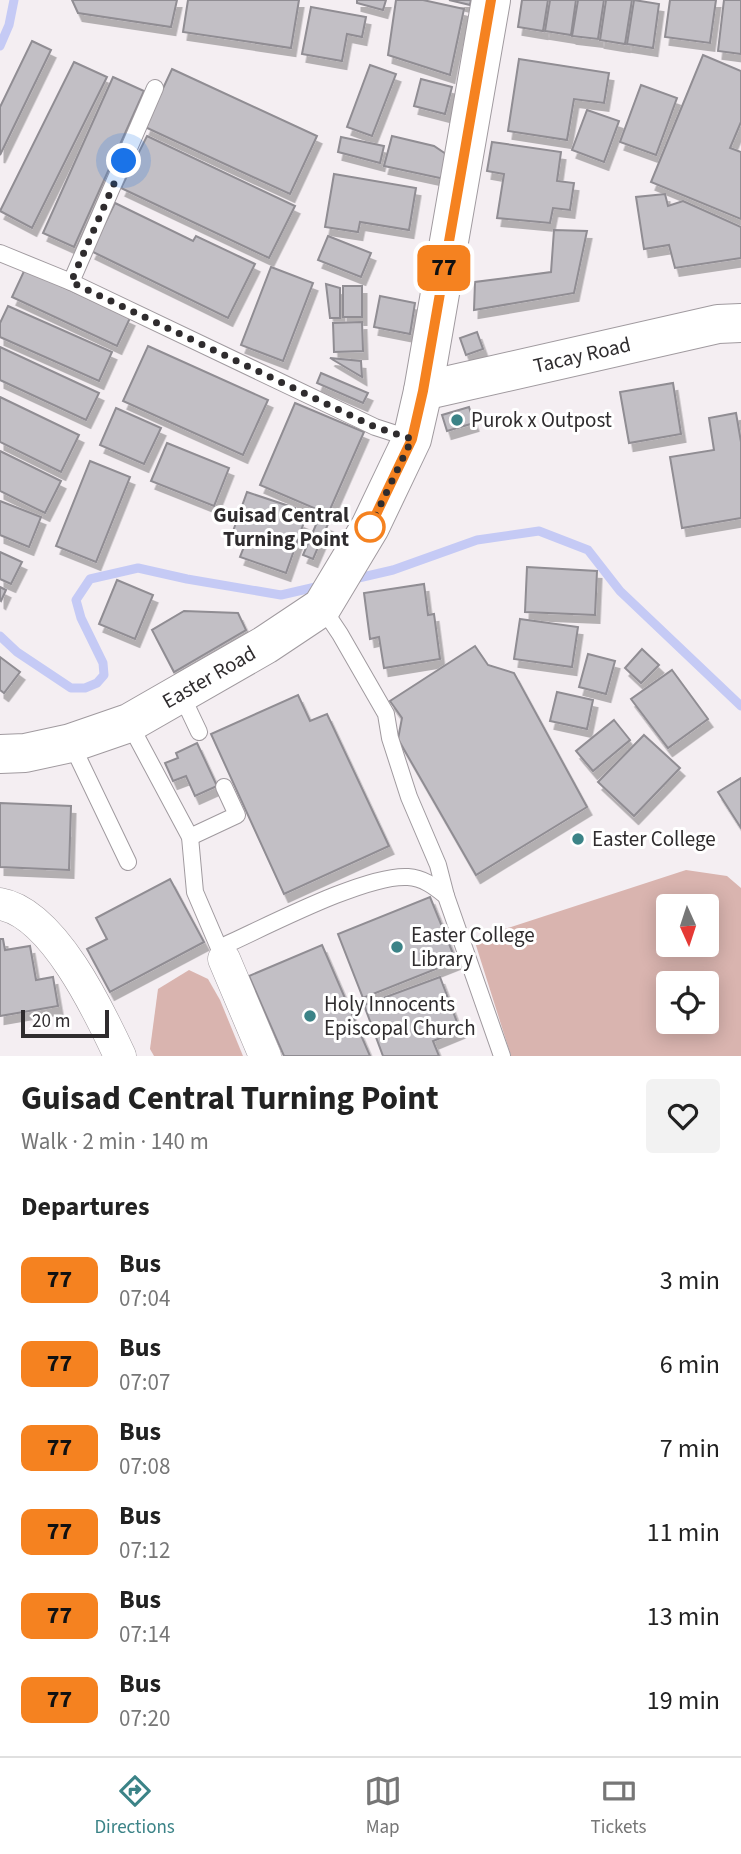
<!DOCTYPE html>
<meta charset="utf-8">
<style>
:root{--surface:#fff;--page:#f2f2f2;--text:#222;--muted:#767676;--line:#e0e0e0;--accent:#3b8387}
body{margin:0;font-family:"Source Sans 3",sans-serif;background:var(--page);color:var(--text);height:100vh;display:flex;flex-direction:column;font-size:26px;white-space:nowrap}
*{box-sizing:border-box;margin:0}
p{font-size:23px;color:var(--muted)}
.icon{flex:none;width:38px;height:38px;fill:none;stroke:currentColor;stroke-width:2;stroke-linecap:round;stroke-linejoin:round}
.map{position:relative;height:1056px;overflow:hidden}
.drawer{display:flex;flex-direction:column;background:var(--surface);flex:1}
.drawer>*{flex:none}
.badge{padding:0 14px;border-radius:10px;font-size:24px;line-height:46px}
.needle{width:46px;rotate:177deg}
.controls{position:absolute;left:656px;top:894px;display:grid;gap:14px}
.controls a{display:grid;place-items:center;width:63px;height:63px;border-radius:7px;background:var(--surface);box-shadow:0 4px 18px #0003;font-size:35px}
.scale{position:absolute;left:21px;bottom:18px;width:88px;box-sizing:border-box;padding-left:7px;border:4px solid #2f2c2e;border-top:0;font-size:19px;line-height:24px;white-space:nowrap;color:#2f2c2e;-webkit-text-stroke:5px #fff;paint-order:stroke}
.you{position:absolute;width:35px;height:35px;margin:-18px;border:5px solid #fff;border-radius:50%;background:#1a73e8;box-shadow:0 0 0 10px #1a73e833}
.map>.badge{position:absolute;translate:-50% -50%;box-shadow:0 0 0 4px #fff}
h2{padding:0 21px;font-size:26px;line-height:63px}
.round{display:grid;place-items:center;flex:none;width:74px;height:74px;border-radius:7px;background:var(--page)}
.headline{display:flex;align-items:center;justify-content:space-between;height:119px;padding:0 21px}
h1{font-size:33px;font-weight:700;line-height:52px}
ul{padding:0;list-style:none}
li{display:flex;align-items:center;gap:21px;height:84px;padding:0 21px}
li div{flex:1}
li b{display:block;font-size:26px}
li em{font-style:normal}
li .badge{min-width:77px;font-weight:700;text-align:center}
.tab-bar{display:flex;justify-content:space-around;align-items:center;height:98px;border-top:2px solid var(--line);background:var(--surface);font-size:19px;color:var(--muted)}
.tab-bar a{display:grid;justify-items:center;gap:4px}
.tab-bar .selected{color:var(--accent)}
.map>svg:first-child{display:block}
</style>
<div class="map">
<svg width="741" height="1056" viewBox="0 0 741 1056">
<defs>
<filter id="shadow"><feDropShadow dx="4.5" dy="8" stdDeviation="0" flood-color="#0004"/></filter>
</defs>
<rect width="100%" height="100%" fill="#f4eef2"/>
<g fill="#d9b4af" fill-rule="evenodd">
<path d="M686,870l41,6 14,12v168h-230l-37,-117zM668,906h39v39h-39zM668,984h39v38h-39z"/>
<path d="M189,970l19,9 12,21 23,56h-89l-4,-7 8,-60z"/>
</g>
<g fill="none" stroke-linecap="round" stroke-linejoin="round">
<g stroke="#c5caf5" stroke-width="9">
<path d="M0,46l9,-21 5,-25"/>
<path d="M354,579l39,-9 84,-30 62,-9 49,19 32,41 121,115"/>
<path d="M0,636l17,16 54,36h14l12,-5 7,-8 -1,-12 -22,-45 -5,-18 14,-21 48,-11 49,11 94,16 39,-9"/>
</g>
</g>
<g fill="#c2bfc5" stroke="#908d93" stroke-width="2" filter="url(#shadow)">
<path d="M72,0h105l-6,27 -93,-14z"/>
<path d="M188,0h111l-8,48 -108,-16z"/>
<path d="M357,0h29l-3,10 -26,-7z"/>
<path d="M396,0h27l41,9 -14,66 -62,-20z"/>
<path d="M449,0h22l-1,5z"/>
<path d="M522,0h26l-5,31 -25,-4z"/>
<path d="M550,0h26l-5,35 -26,-4z"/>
<path d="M578,0h26l-6,39 -26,-3z"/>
<path d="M606,0h26l-7,44 -25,-4z"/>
<path d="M634,0l25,4 -6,44 -26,-4z"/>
<path d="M670,0h46l-6,43 -45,-6z"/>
<path d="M724,0h17v54l-23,-3z"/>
<path d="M311,7l55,10 -4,20 -15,-3 -5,27 -40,-7z"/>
<path d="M32,41l19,9 -51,105v-48z"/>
<path d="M703,55l38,16v51l-11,26 11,4v67l-90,-37z"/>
<path d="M519,59l90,14 -5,30 -30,-4 -7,41 -59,-9z"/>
<path d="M74,62l33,15 -75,151 -32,-17z"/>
<path d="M370,65l26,9 -24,62 -25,-9z"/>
<path d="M172,69l145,67 -27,58 -145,-67z"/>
<path d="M113,77l31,14 -70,156 -31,-14z"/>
<path d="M421,79l31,8 -7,27 -31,-8z"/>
<path d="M641,85l36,13 -21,57 -36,-13z"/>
<path d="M587,110l32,11 -15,41 -32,-12z"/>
<path d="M147,136l148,70 -26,52 -148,-70z"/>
<path d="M392,136l42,10 12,8 3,26 -65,-14z"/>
<path d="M341,137l43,9 -4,17 -42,-11z"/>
<path d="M492,142l69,10 -4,29 17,2 -4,27 -17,-2 -3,15 -53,-5 7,-44 -17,-3z"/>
<path d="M334,174l82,14 -7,42 -49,-8 -2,10 -33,-5z"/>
<path d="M665,194l3,12 15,-5 58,26v31l-66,10 -6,-23 -25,4 -8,-52z"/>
<path d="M115,203l78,38 3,-5 59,28 -27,54 -137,-67z"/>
<path d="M554,230l33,1 -13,62 -100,17 1,-28 76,-10z"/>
<path d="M328,236l43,17 -10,24 -43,-17z"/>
<path d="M271,267l42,16 -30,78 -42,-16z"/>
<path d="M25,269l105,49 -13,28 -105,-49z"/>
<path d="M326,284l14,4v30h-10z"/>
<rect x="343" y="286" width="19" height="31"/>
<path d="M380,296l35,7 -5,31 -36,-7z"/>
<path d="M8,306l104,46 -13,29 -99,-44v-14z"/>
<path d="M362,322l1,29 -29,1 -1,-29z"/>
<path d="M477,332l6,17 -17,6 -6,-17z"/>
<path d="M148,346l120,54 -25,55 -120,-54z"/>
<path d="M0,347l99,46 -13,27 -86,-40z"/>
<path d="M330,358l31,3 1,16z"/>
<path d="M321,373l47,20 -5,10 -46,-20z"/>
<path d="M673,383l8,51 -52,9 -9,-51z"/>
<path d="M0,397l79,38 -18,37 -61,-30z"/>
<path d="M295,403l69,29 -36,82 -68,-29z"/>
<path d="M469,407l5,16 -27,8 -5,-16z"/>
<path d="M116,408l45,20 -17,36 -44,-19z"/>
<path d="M736,413l5,29v76l-59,10 -12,-71 44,-7 -5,-32z"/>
<path d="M167,443l62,25 -15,38 -63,-25z"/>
<path d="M0,451l61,30 -16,32 -45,-22z"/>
<path d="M90,461l40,16 -34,85 -40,-16z"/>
<path d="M247,492l48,16 -3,9 12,5 -18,51 -46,-16 7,-18 -15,-5z"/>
<path d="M0,501l41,16 -12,30 -29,-12z"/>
<path d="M318,520l10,4 -15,35 -10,-4z"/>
<path d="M0,552l22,10 -11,22 -11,-5z"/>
<path d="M527,567l70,4 -2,44 -70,-3z"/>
<path d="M117,580l36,15 -18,44 -36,-15z"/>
<path d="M424,584l4,31 6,-1 6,45 -56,9 -5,-31 -9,2 -6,-46z"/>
<path d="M0,587l6,3 -5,11 -1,-1z"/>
<path d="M184,611l54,2 8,17 -72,42 -22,-42z"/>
<path d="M520,619l58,8 -6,40 -58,-8z"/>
<path d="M475,646l13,19 26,8 73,134 -111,68 -78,-136 4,-21 -12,-17z"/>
<path d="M642,649l17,16 -18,18 -16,-15z"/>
<path d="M588,654l27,7 -9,33 -27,-7z"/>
<path d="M0,657l20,15 -16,21 -4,-3z"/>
<path d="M672,670l36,49 -40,29 -37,-49z"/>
<path d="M557,692l36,8 -6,29 -37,-8z"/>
<path d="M298,695l12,26 17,-7 62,132 -105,48 -73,-160z"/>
<path d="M614,720l16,20 -37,31 -17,-20z"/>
<path d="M644,735l36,33 -46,48 -36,-34z"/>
<path d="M197,743l20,43 -22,10 -9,-20 -13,5 -8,-18 13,-5 -2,-5z"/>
<path d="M741,778v50l-23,-36z"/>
<path d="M0,803l71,3 -2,64 -69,-3z"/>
<path d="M170,879l34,63 -94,50 -23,-43 20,-10 -11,-21z"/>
<path d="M430,897l26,64 -93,37 -25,-64z"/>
<path d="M0,939h3l2,11 25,-4 6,34 17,-3 5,29 -58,10z"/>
<path d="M322,945l48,111h-86l-35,-80z"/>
<path d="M440,977l20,53 -27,11 6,15h-56l-19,-51z"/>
</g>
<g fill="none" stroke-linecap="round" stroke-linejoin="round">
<g stroke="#a09a9f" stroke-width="18">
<g id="service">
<path d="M0,253l71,29 304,145 37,12"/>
<path d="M71,282l84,-194"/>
<path d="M322,607l18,27 46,80 4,24 19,59 29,68 8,31"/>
<path d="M181,694l18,38"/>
<path d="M129,723l61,114 5,55 27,63"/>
<path d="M71,743l57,119"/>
<path d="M190,837l47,-22 -13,-28"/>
<path d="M219,948c43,-19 146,-74 189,-71 15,1 26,9 38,19l56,160"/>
</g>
</g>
<g stroke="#a09a9f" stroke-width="33">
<g id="minor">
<path d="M0,904c53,9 99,107 120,152"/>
<path d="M224,959l41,97"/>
</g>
</g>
<g stroke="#a09a9f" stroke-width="40">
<g id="secondary">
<path d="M423,391l295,-67 23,-1"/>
<path d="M0,754l25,-1 46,-10 58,-20 136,-78 57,-38 48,-80 42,-88 11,-48 68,-391"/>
</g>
</g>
<use href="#service" stroke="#fff" stroke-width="16"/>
<use href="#minor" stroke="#fff" stroke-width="32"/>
<use href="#secondary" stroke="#fff" stroke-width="38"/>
</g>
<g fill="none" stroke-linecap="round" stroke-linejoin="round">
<g stroke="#fff" stroke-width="16">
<path id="line" d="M370,527l42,-88 11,-48 68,-391"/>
</g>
<use href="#line" stroke="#f58220" stroke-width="10"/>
<path stroke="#2f2c2e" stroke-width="7" stroke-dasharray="0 12.6" d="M124,161l-53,121 304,145 37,12 -42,88"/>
</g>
<g fill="#3b8387" stroke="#fff" stroke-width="2.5">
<circle cx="457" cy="420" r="7"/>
<circle cx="578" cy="839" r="7"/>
<circle cx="397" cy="947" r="7"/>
<circle cx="310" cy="1016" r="7"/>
</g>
<circle fill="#fff" stroke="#f58220" stroke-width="3.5" cx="370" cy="527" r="14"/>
<g text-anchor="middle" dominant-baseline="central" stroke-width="6" stroke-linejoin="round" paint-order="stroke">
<g font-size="21" fill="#2f2c2e" stroke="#fff">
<text transform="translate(582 355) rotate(-13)">Tacay Road</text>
<text transform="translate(209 677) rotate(-30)">Easter Road</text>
</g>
<g font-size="21" fill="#2f2c2e" stroke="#fff" text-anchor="start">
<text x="471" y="420">Purok x Outpost</text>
<text x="592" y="839">Easter College</text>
<text x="411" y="935">Easter College<tspan x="411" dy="24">Library</tspan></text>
<text x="324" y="1004">Holy Innocents<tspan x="324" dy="24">Episcopal Church</tspan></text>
</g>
<g font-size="21" font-weight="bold" fill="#2f2c2e" stroke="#fff" text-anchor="end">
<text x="349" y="515">Guisad Central<tspan x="349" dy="24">Turning Point</tspan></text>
</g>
</g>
</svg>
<div class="controls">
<a><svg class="needle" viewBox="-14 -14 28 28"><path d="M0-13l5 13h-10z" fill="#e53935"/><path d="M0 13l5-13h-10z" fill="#767676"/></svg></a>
<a><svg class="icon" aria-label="locate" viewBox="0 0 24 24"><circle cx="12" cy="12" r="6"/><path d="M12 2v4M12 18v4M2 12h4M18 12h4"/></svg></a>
</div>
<div class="scale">20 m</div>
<div class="you" style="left:124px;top:161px"></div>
<b class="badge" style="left:444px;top:268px;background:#f58220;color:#111">77</b>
</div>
<section class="drawer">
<div class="headline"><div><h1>Guisad Central Turning Point</h1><p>Walk · 2 min · 140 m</p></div><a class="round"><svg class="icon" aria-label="heart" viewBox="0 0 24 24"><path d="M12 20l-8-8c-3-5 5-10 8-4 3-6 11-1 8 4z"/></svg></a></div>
<h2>Departures</h2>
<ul>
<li><span class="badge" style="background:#f58220;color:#111">77</span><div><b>Bus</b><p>07:04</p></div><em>3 min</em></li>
<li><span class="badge" style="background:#f58220;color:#111">77</span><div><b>Bus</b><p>07:07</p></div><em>6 min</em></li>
<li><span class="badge" style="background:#f58220;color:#111">77</span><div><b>Bus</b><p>07:08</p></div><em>7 min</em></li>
<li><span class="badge" style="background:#f58220;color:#111">77</span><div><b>Bus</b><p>07:12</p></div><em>11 min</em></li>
<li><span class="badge" style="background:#f58220;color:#111">77</span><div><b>Bus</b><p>07:14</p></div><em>13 min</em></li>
<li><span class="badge" style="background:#f58220;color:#111">77</span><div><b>Bus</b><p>07:20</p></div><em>19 min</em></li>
</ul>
</section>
<nav class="tab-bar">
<a class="selected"><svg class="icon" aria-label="directions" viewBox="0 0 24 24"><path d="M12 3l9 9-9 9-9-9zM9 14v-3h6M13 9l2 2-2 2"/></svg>Directions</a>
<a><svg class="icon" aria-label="map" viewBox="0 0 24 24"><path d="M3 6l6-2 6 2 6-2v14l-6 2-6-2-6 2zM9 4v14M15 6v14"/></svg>Map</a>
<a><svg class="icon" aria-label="tickets" viewBox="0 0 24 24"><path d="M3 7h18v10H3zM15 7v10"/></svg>Tickets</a>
</nav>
